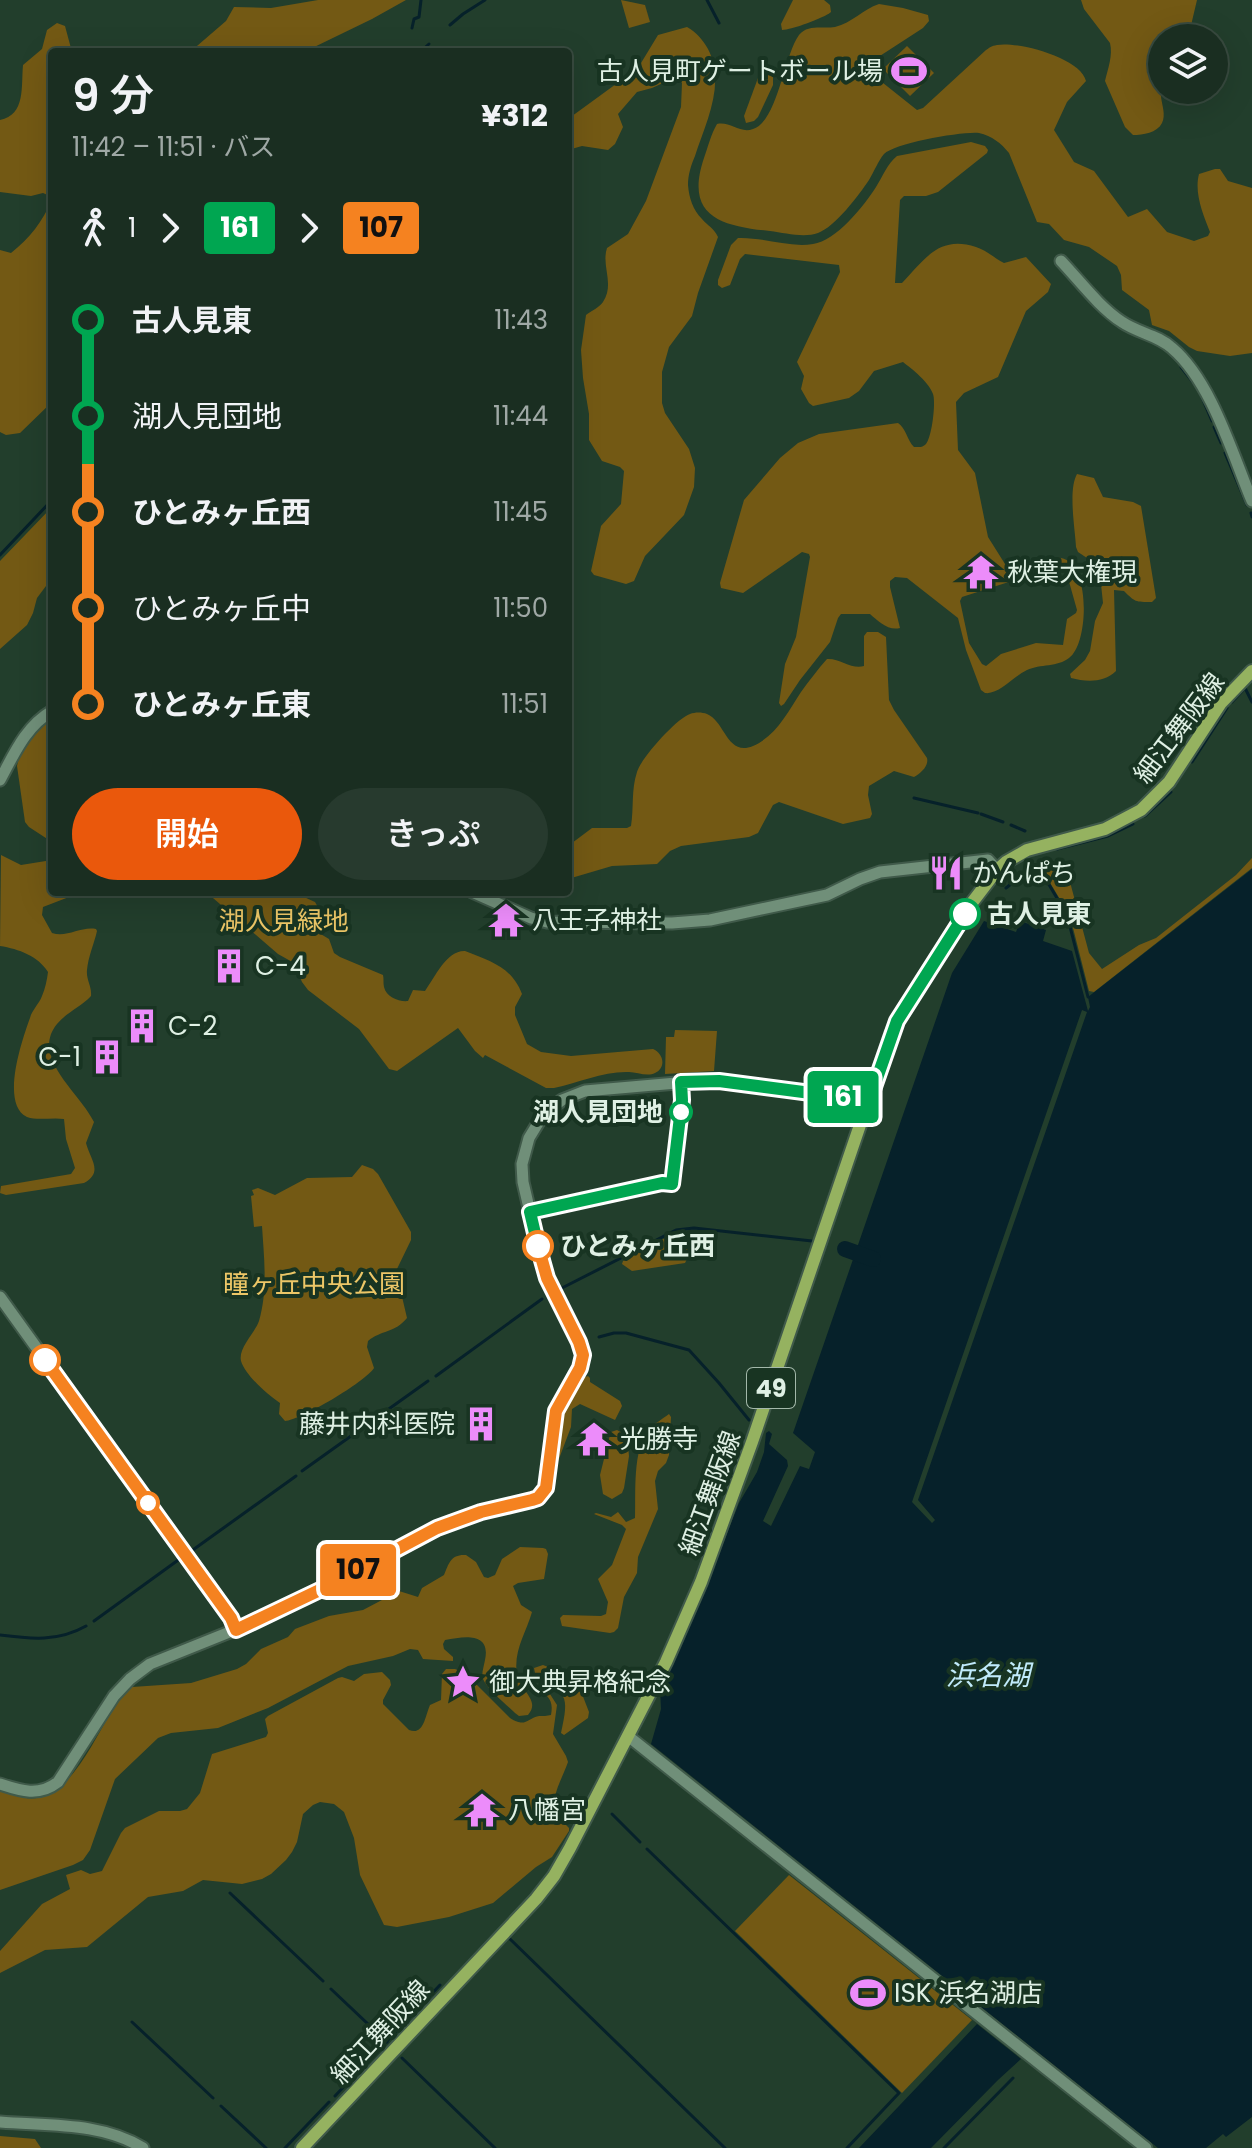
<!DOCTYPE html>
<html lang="ja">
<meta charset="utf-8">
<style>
:root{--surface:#1a2e21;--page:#273a2e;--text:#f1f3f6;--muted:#9fa8a5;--line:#384a3f;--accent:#ea580c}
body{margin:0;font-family:Poppins,"Noto Sans JP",sans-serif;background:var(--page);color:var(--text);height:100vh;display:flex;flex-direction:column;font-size:30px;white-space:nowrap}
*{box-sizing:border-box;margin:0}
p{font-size:26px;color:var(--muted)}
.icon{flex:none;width:44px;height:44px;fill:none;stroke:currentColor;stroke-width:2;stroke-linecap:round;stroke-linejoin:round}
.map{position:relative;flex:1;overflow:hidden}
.panel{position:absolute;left:48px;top:48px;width:524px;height:848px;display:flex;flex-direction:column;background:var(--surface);border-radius:8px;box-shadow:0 8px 32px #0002,0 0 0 2px var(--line)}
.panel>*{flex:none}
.badge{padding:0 16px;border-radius:6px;font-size:28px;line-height:52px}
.tools{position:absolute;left:1148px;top:24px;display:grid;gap:16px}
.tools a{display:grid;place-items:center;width:80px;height:80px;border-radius:50%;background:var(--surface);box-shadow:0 8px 32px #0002,0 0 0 2px var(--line);font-size:40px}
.map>.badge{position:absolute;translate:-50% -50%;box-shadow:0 0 0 4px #fff}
.legs{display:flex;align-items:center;gap:12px;height:88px;padding:0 24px;font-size:26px}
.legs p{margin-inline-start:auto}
.summary{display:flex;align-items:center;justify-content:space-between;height:136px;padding:0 24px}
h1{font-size:44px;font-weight:600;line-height:60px}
.action{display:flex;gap:16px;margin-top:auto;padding:16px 24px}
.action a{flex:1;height:92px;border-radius:48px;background:var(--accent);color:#fff;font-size:32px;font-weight:600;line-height:92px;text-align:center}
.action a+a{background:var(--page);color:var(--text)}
ul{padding:0 24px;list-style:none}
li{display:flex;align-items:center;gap:28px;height:96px;font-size:30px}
li i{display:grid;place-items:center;width:12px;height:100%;margin:0 10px;background:currentColor}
li i::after{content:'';width:20px;height:20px;margin:-10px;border:6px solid;border-radius:50%;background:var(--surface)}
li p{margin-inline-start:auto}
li:first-child i{background:linear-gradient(#0000 50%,currentColor 0)}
li:last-child i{background:linear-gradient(currentColor 50%,#0000 0)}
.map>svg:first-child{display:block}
</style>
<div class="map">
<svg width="1252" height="2148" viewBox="0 0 1252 2148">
<rect width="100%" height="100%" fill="#223e2c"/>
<g fill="#735914">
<path d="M318,0h88l-34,19 -68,33h-114l36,-31 8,-14 37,1z"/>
<path d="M621,0l24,5 5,17 -21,6z"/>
<path d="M793,0h31l6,5 1,7c-7,6 -40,18 -49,18l-1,-6z"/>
<path d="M1081,0h116l-9,38h-26c0,19 -2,40 -1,59 1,8 5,18 1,26 -5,10 -19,12 -29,12l-8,-8 -20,-46c3,-13 8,-25 5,-38l-26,-34z"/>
<path d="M879,4l24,4 25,7 1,6 -6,7 -57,37 2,6 49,39 6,-2 63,-58c5,-3 5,-4 11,-5 20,-4 84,13 89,36l-19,21 -13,28 20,32 20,9 34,46 19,-8 20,23 27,9 14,-5 2,-4c-7,-18 -16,-39 -11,-58l16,-5h5l8,12 24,7v165l-22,3 -33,-5 -8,-4 -20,-16 -17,-6 -3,-15 -27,-20 -1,-15 -4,-9 -28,-19 -25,-7 -15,-16 -12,-2 -28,-69c-8,-10 -17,-17 -30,-20 -15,-2 -84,10 -95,21 -6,7 -10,18 -15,26 -10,15 -34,47 -51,53 -14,5 -33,0 -48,-2 -48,-5 -86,-14 -66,-73 4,-11 7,-24 13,-34 13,-3 23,10 36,5 25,-8 31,-74 46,-94 9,-11 23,-6 36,-8 17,-4 28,-18 44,-23z"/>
<path d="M57,23l8,3 7,26h-20v145l-9,-4 -12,3 -31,-4v-72c26,-5 21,-34 23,-55l19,-16 5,-19z"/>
<path d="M687,27c9,5 16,13 21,22 18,35 -2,73 -13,107 -4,9 -7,19 -7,29 1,13 5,25 14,34 6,7 12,9 16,18l-20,56 -6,23 -23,31 -7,25v31l3,10 24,36 6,19 -1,19 -10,28 -39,41 -11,25 -8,3 -32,-9 -3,-4 10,-45 20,-22 3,-33 -4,-4 -18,-6 -13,-21v-26l-6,-36 -2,-28 5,-35c5,-4 14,-8 17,-13 12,-18 -2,-36 4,-54l21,-14 18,-33 35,-94 1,-24 -4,-5h-4l-22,10 -15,4 -19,22 5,13 -8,17 -7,6 -26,-4 -14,4v-31l70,-51 20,-33z"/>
<path d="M907,46l27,27 -24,23 -27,-27z"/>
<path d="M765,74l8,2v9l-15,32 -4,4 -8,2 -2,-7 14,-38z"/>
<path d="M971,142l14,4 3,4 -1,3 -49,39 -12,4h-22l-4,4 -5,83h7c23,-24 37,-48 74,-36 10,3 18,11 28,16l22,-6 25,27 -3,8 -22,19 -28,66 -34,16 -8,9 2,48 17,23 13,64 17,27 6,5 13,4 3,3 -65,21 -2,4 9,42 13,21 4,2 15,-12 35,-11 27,2 4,-26 9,-6 1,-3 -11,-39 -4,-4 -14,4 -8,-1 -1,-3c6,-7 13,-10 22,-9 30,5 28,86 8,100 -11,9 -29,6 -42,12 -13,6 -28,25 -42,23l-4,-3 -15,-40 -8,-32 -51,-40 -12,-1 -5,4v6l10,41c-12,3 -22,-7 -30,-14h-29l-3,4 -8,24 -30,38 -16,24 -3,2 -2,-3 6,-39 11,-27 14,-80 -1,-3 -7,-2 -59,41 -22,-5 -1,-5 24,-83 36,-42 18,-15 21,-9 79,-11c8,5 9,17 16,24 6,0 8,1 12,-3 6,-7 10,-42 7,-50 -4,-12 -21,-25 -30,-32l-29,9 -15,20 -10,7 -36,8 -4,-3 -8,-14 3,-13 -7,-14 43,-90 -1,-7 -94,-11 -5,5 -10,26 -8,3 -4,-3v-5l13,-35 7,-7c25,-1 51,10 75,6 23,-3 51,-38 63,-57 7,-11 11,-23 21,-31z"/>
<path d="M52,200v202l-32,31 -14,2 -6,-3v-182l11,3c19,-15 31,-31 41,-53z"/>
<path d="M1077,474l17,4 9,19 30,5 8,4 15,92 -4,4c-17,0 -17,0 -28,-11l-10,-1 2,81c-12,12 -30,11 -45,7l-1,-4 15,-14 5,-9 5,-30 8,-18 -3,-28 -7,-13 -15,-10 -2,-5c-1,-19 -8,-57 1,-73z"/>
<path d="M52,507v71l-15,20 -4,15 -6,12 -27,24v-88z"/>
<path d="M867,632h11l8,5 3,63 5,10 33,48c2,8 -6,15 -13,19l-20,-6 -25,15 -1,9 4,19 -2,4 -27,6 -64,-22 -6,3 -15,28 -9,4 -68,9 -11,5 -13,13 -45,2 -44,13v-33l24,-18h35l4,-2c3,-18 0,-36 6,-54 4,-14 40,-54 53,-58 5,-2 12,-2 17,0 18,7 20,43 46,32 23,-10 35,-34 48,-54 8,-11 17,-23 26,-33 13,-1 25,11 37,7v-30z"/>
<path d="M50,722l2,1v119l-23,-15 -4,-5 -8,-56c3,-16 16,-39 33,-44z"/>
<path d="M1,855l20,10 31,-5v32h30l-39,15 -1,8 10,18c15,5 29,-7 44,-4l1,2c-3,13 -9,26 -10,39 -1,10 5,16 4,26 -10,11 -24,16 -34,28 -27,33 23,69 37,98l-8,21c4,16 18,29 -2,40l-78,12 -6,-2 1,-7 70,-12 4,-6 -9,-29 -2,-20c-12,-2 -26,2 -37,-2 -27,-13 -5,-77 3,-99 2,-8 9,-14 12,-22 3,-7 5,-16 6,-24 -10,-16 -29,-23 -48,-26z"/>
<path d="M1252,858v10l-158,124 -5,-1 -19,-75 -24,-40 -1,-7 2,-5 14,-2 5,5 23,86 13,16 37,-24 17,-7 80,-63z"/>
<path d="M206,892h87l22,10 4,7 -5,14v7l15,9 5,14 6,4 43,18c1,4 0,8 1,12 2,10 15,15 24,14l5,-11 12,1c10,-14 22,-41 40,-40 25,10 47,16 57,43l-7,13v8l12,29 14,8 30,4 82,-7c10,4 14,18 2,24 -8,4 -18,-1 -26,-1 -25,-1 -51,11 -75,16h-8l-61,-33 -2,3 -8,-7 -17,-23 -61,43 -8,-2 -30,-40 -51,-39 -6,-8 -8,-19 -16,-9z"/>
<path d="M675,1030l42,1 -3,40 -49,3 1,-37h8z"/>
<path d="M362,1165l11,4 5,5 33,58v8l-15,31 11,47c-12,15 -26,12 -39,23l-1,6 7,21c-9,14 -73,52 -89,53l-6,-7 1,-11c-12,-8 -35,-28 -39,-42 -3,-13 14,-28 18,-40 9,-31 5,-63 3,-95l-8,1 -3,-31 3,-1 -2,-5 6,-2 17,7 32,-17 45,-1z"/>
<path d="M685,1232l6,2 -4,25 -2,4 -53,8 -10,-7 1,-3 46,-25z"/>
<path d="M588,1376l2,2v4l30,19 2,5 -7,14 -35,-16 -8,5 -1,18 -14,37 7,-50 19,-36z"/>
<path d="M669,1414l2,3 -2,38 -3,8 -8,8 -3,10 3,28 -20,48 -1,16 -13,24 -6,31 -4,4 -4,1 -48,-7 -2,-8 3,-3 38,1 5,-2 2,-12 -10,-23 14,-14 14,-36 -4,-4 -28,-11 2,-1 15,4 7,-5 8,10 9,-4c1,-24 -3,-69 14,-88 5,-6 13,-11 20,-16z"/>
<path d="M617,1430l10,6 2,20 -5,32 -2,5 -10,6 -9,-5 -3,-19 10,-40 1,-3z"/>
<path d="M520,1547l23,1 3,1 2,5 -4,25 -26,4 -5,3 8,19 11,7c-6,21 -19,39 -15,63 3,16 24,25 11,40l-9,1 -4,-3c-8,-8 -28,-24 -32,-34 -2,-5 1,-13 2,-19 6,-28 -20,-24 -40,-20l-2,4 1,5 9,8v4l-30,-2 -5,-9 -8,-1 -17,7 -45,10 -80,42 -50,20 -47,5 -13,5 -43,41 -25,71 -7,10 -10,5 -73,25v-100c12,4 24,10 37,8 32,-3 56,-56 72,-82 7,-10 13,-22 23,-29l59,-4 46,-14 9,-5 15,-15 27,-12 7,-8 34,-13 34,-6 36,-19 19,6 4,-9 22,-13c5,-12 7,-21 22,-20l10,7 8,15 4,1 7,-3 7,-16z"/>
<path d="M543,1665l19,7 8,12 12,10 7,18 -1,6 -24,17 -3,-2c9,-40 5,-38 -26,-60l-1,-5z"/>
<path d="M446,1669h9l10,4 45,45c16,10 16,1 29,-2 4,0 8,0 12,-1 3,-17 -4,-18 -13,-28l10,4 9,14 -4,29 13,22 2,6c-9,26 -25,42 1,66v3l-17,26 -16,10 -43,36 -44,14 -52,10 -13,-2 -24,-50 -6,-37 -10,-26 -10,-8 -14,-2 -7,3 -10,9 -6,28 -5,10 -6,8 -15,14 -9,5 -20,5 -39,-4 -20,11 -35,6 -61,50 -42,3 -45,23v-22l42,-47 28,-15 -4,-14 15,-5 9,4 12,-3 19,-38 4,-5 34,-17h21l7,-2 13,-16 12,-39 54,-17 2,-4 -3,-14 3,-3 70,-38 4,-1 12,4 10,-7 18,-2 8,8 1,5 -8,15v4l26,26c15,6 16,-14 21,-25l11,-5 1,-26z"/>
<path d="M789,1875l183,145 -70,73 -167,-162z"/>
<path d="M0,2136l35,3 6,9h-41z"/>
</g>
<g fill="#06212a">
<path d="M1252,869v1248l-26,20 -3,-3 -17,14h-48l-507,-404 10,-35 -1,-21 36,-76 43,-109 18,-31 7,-20 2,-19 3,-2 3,3 -3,10 18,16 1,6 -25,55 8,5 29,-60 9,3 6,-17 -22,-19 159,-460 32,-52 32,11 4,-11 26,9 -3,11 29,10 16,60 2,-4 -2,-10z"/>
<path d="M977,2024l44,35 -23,21 -67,68h-72z"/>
</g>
<path fill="#223e2c" d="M1082,1010l5,2 -169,488 17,20 -3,3 -20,-21z"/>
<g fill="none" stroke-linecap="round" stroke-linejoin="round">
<g stroke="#06212a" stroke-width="3">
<path d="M707,0l12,23"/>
<path d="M450,25l13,-11 22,-14"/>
<path d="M412,28l2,-9 5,-2 2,-17"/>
<path d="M420,52l9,-8"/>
<path d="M1181,367l15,19"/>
<path d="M1200,393l12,28"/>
<path d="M1214,427l7,16"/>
<path d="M1225,453l22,52"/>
<path d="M1251,513l1,4"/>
<path d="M0,555l52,-55"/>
<path d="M1232,702l13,-14 7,14"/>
<path d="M1192,762l35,-54"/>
<path d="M914,798l64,15"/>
<path d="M981,814l22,8"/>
<path d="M1145,816l26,-24"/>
<path d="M1011,825l14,6"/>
<path d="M1057,849l51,-13 25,-12"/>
<path d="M1006,888l19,-15 13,-7 29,49 21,82"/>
<path d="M560,1289l116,-59 18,-2 118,13"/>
<path d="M599,1337l15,-4h12l63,17 30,33 30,37"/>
<path d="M436,1376l106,-77"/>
<path d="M302,1471l126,-90"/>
<path d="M190,1552l106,-76"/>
<path d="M94,1621l87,-63"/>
<path d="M0,1635c31,4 58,7 86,-9"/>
<path d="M612,1814l28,28"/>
<path d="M647,1849l252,244 -52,55"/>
<path d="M230,1893l93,88"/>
<path d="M510,1939l215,209"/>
<path d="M331,1989l56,53"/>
<path d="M132,2022l81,76"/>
<path d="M402,2058l93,90"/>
<path d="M335,2096l105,-111"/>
<path d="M221,2106l45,42"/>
<path d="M285,2148l44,-46"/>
<path d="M944,2148l69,-70"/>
</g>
<path stroke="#06212a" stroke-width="16" d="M845,1249l28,10"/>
<g stroke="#405a4a" stroke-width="15">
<g id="secondary">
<path d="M1061,261c19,20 38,46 61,61 16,11 36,13 50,26 39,33 60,105 80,153"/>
<path d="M0,780c14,-26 26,-54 52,-69"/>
<path d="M472,892l59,26 16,4 125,1 38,-3 117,-25 33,-16 20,-7 108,-12 9,10"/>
<path d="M530,1212l132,-29 10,1 10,-84 -1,-18"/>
<path d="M0,1297l231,321 5,12"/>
<path d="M628,1736l518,412"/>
<path d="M0,1784c21,7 39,13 58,-2l56,-86 16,-17 20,-15 102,-41 72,-35 113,-60 44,-16 51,-12 11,-6 4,-12 9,-71 24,-43 3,-13 -4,-13 -29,-57 -8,-21 -19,-82 -1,-18 7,-26 14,-23 19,-15 23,-9 126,-11 138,18 19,6"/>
<path d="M0,2122c48,4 101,0 143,26"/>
</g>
</g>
<g stroke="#405a4a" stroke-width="16">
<path id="primary" d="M302,2148l234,-249 18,-23 16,-28 96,-186 35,-80 51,-140 139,-408 13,-25 67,-105 26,-34 9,-8 21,-12 78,-21 36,-19 28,-28 52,-79 31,-32"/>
</g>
<use href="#secondary" stroke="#708f79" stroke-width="11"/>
<use href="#primary" stroke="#95b260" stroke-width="12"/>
</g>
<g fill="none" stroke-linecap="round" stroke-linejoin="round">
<g stroke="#fff" stroke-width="18">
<path id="line-1" d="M538,1246l-8,-34 132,-29 10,1 10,-84 -1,-18 38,-1 130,17 19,6 29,-83 68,-107"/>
</g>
<g stroke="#fff" stroke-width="18">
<path id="line-2" d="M45,1360l186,258 5,12 88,-42 113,-60 44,-16 51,-12 6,-2 8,-10 10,-77 24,-43 3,-13 -4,-13 -32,-64 -9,-32"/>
</g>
<use href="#line-1" stroke="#00a651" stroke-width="12"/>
<use href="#line-2" stroke="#f58220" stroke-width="12"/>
</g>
<defs>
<g id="stadium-bare" transform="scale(2.76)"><path d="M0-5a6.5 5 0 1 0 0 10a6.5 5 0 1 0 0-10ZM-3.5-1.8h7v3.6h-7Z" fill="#ec8cfa" stroke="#183422" stroke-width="2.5" paint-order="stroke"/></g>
<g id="temple-bare" transform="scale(2.76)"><path d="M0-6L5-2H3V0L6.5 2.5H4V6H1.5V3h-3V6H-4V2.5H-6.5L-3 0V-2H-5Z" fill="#ec8cfa" stroke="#183422" stroke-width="2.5" paint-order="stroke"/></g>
<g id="restaurant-bare" transform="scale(2.76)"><path d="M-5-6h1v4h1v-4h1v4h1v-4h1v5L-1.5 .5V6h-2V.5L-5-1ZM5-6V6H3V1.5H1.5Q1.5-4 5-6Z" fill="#ec8cfa" stroke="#183422" stroke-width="2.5" paint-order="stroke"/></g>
<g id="building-bare" transform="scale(2.76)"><path d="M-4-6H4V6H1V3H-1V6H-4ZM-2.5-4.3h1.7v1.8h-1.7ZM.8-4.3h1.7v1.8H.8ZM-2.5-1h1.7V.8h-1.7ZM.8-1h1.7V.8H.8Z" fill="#ec8cfa" stroke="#183422" stroke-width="2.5" paint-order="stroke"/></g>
<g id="sight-bare" transform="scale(2.76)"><path d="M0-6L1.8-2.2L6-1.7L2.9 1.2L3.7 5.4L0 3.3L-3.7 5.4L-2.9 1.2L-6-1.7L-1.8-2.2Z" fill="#ec8cfa" stroke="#183422" stroke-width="2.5" paint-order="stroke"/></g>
</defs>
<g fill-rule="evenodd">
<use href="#stadium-bare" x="909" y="71"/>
<use href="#temple-bare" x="981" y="572"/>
<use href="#restaurant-bare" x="946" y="873"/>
<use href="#temple-bare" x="506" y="920"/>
<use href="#building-bare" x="229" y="966"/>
<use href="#building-bare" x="142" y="1026"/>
<use href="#building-bare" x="107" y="1057"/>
<use href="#building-bare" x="481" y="1424"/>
<use href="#temple-bare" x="594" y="1439"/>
<use href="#sight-bare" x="463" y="1682"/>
<use href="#temple-bare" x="482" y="1810"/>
<use href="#stadium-bare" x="868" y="1993"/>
</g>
<g fill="#fff" stroke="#00a651" stroke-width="4">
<circle cx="965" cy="914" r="14"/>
<circle cx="681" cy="1112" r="10"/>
</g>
<g fill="#fff" stroke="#f58220" stroke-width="4">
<circle cx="538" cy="1246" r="14"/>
<circle cx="45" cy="1360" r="14"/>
<circle cx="148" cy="1503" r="10"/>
</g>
<g text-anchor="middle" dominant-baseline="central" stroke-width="8" stroke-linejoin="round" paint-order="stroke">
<rect fill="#183422" stroke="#a3b8aa" stroke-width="2" x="747" y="1368" width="48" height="40" rx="6"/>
<g font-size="24" font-weight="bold" fill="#dff0e4">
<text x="771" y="1388">49</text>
</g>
<g font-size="26" fill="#dff0e4" stroke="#183422" text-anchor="start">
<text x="883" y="71" text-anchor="end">古人見町ゲートボール場</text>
<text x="1007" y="572">秋葉大権現</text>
<text x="972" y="873">かんぱち</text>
<text x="532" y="920">八王子神社</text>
<text x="255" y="966">C-4</text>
<text x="168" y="1026">C-2</text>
<text x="81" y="1057" text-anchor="end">C-1</text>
<text x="455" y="1424" text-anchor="end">藤井内科医院</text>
<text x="620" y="1439">光勝寺</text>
<text x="489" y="1682">御大典昇格紀念</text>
<text x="508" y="1810">八幡宮</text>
<text x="894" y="1993">ISK 浜名湖店</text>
</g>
<g font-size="26" fill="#dff0e4" stroke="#183422">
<text transform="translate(1179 728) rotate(-53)">細江舞阪線</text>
<text transform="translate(710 1493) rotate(-70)">細江舞阪線</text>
<text transform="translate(380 2032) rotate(-47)">細江舞阪線</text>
</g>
<g font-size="26" font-weight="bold" fill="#dff0e4" stroke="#183422" text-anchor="start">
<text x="987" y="914">古人見東</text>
<text x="663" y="1112" text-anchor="end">湖人見団地</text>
<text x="560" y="1246">ひとみヶ丘西</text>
</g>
<g font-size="26" fill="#ecc667" stroke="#183422">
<text x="284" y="921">湖人見緑地</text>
<text x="314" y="1284">瞳ヶ丘中央公園</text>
</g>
<g font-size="28" font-style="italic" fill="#c1ebfb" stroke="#183422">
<text x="988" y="1675">浜名湖</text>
</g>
</g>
</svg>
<div class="tools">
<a><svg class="icon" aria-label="layers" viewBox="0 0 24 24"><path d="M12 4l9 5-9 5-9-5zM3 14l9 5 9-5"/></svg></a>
</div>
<b class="badge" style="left:843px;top:1097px;background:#00a651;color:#fff">161</b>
<b class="badge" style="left:358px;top:1570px;background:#f58220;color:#111">107</b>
<section class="panel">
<div class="summary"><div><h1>9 分</h1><p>11:42 – 11:51 · バス</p></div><b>¥312</b></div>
<div class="legs"><svg class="icon" aria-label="walk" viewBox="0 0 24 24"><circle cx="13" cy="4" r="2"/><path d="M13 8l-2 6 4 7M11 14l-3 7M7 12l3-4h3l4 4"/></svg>1<svg class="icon" aria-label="forward" viewBox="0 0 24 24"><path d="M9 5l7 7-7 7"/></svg><b class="badge" style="background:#00a651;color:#fff">161</b><svg class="icon" aria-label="forward" viewBox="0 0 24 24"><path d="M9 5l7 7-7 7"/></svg><b class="badge" style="background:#f58220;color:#111">107</b></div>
<ul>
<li><i style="color:#00a651"></i><b>古人見東</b><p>11:43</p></li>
<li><i style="color:#00a651"></i><span>湖人見団地</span><p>11:44</p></li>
<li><i style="color:#f58220"></i><b>ひとみヶ丘西</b><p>11:45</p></li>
<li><i style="color:#f58220"></i><span>ひとみヶ丘中</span><p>11:50</p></li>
<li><i style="color:#f58220"></i><b>ひとみヶ丘東</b><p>11:51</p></li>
</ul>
<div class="action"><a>開始</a><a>きっぷ</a></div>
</section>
</div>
